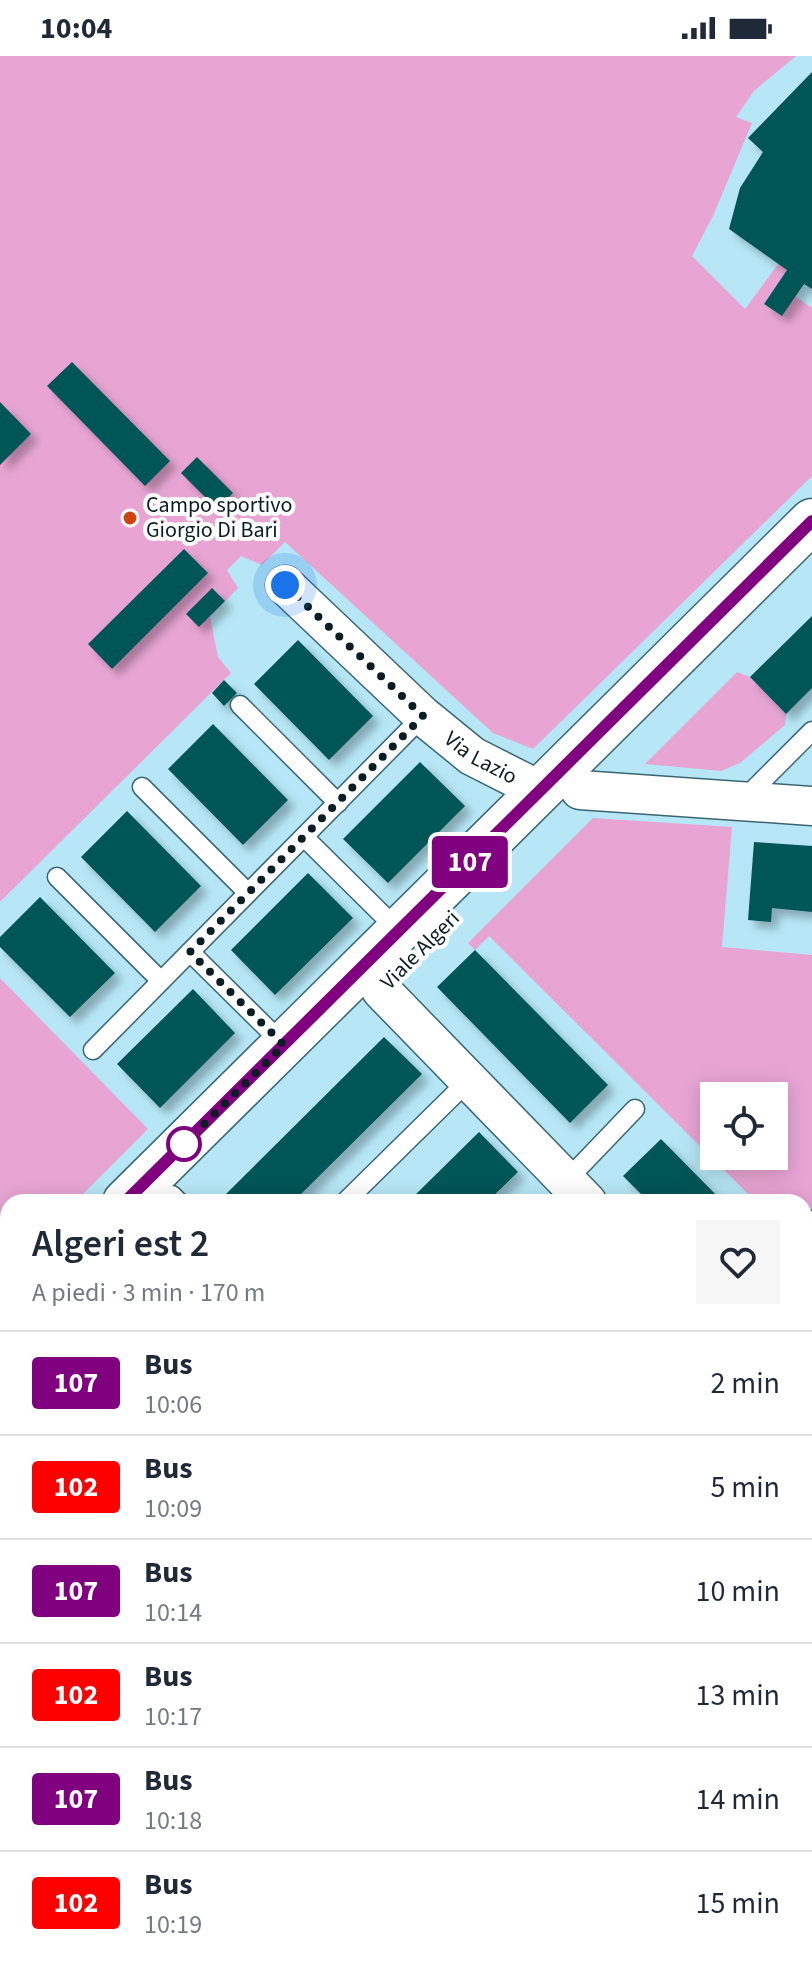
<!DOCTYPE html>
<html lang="it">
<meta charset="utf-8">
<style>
:root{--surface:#fff;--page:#f6f6f7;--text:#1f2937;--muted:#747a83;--line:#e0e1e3}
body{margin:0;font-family:"Source Sans 3",sans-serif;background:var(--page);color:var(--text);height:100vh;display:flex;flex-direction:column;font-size:30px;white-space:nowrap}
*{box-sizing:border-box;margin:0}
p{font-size:26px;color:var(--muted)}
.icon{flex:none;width:44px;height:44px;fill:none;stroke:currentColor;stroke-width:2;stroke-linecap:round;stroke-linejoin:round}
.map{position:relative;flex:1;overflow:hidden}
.panel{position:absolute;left:0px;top:1138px;width:812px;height:778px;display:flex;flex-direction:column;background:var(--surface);border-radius:24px 24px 0 0;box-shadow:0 4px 20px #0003}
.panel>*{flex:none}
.badge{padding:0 16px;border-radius:6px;font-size:28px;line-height:52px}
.controls{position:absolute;left:700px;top:1026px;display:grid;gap:16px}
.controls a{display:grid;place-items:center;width:88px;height:88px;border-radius:0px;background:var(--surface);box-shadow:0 4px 20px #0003;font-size:40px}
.you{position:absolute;width:40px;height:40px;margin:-20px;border:6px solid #fff;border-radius:50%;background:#1a73e8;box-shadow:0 0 0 12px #1a73e833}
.map>.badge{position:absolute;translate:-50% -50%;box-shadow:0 0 0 4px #fff}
.round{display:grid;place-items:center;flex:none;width:84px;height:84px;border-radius:0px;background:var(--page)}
.summary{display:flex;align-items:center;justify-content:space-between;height:136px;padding:0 32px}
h1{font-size:38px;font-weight:600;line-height:60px}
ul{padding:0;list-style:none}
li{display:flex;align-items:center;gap:24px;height:104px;padding:0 32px;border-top:2px solid var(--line)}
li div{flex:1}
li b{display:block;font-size:30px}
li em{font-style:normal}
li .badge{min-width:88px;font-weight:700;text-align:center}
.status{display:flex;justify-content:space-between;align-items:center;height:56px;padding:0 40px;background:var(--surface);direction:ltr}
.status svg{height:22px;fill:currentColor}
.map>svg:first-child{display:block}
</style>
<div class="status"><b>10:04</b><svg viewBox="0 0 49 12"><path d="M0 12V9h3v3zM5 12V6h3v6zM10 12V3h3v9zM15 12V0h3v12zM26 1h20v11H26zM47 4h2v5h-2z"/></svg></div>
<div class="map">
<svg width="812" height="1915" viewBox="0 0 812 1915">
<defs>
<filter id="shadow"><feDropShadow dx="7" dy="7" stdDeviation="4" flood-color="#0004"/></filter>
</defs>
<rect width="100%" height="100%" fill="#b7e7f6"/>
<g fill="#e8a5d4" fill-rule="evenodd">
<path d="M0,0h796l-42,35 -18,26 16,6 -39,93 -21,40 53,53 34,-46 8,7 -23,34 18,12 13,-20 17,12v168l-279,273 -40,-16 -208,-191 -23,23 -21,-9 -14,14 11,18 -28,29 8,40 13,16 -231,229z"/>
<path d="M737,616l13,5 36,37 -1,11 -45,38 -19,8 -76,-7z"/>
<path d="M593,762l139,9 -10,120 90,8v255l-8,8v-16h-48l-267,-266 -14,14 -7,-7zM714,1040h60v60h-60z"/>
<path d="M0,922l148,151 -73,73h-67v68l-8,8z"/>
<path d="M812,1195v181l-8,4v-178z"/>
<path d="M0,1751l8,9v148h28v7h-36z"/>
</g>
<g fill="#005557" filter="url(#shadow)">
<path d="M812,16v217l-8,-5 -22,32 -18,-12 23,-34 -58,-41 11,-41 23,-36 -15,-14z"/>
<path d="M72,306l98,99 -25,25 -98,-100z"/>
<path d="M0,346l31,32 -31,31z"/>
<path d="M197,401l36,36 -16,16 -36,-36z"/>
<path d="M184,493l24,24 -96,96 -24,-25z"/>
<path d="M212,532l13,13 -26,26 -13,-13z"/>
<path d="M812,560v72l-26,26 -36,-37z"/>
<path d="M298,584l75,76 -44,44 -75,-76z"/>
<path d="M224,624l13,13 -13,13 -12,-13z"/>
<path d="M213,668l75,76 -45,45 -75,-76z"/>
<path d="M420,706l45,44 -77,77 -45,-44z"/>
<path d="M127,755l74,75 -46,46 -74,-75z"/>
<path d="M754,786l58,4v66l-40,-4 -1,14 -23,-2z"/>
<path d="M308,817l45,45 -78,77 -44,-45z"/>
<path d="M40,841l75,76 -45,44 -70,-70v-10z"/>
<path d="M475,894l133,135 -38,38 -133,-136z"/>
<path d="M193,933l42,44 -75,75 -43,-44z"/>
<path d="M384,981l38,37 -129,128h-65l-5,-5z"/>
<path d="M479,1076l39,40 -31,30h-79z"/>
<path d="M661,1083l62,63h-74l-26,-26z"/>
<path d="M8,1354v74l-8,8v-74z"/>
<path d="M812,1433v61l-8,4v-62z"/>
<path d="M812,1574v55l-8,4v-55z"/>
<path d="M0,1633l8,8v76l-8,-8z"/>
<path d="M812,1751v156l-8,-21v-36l7,-3 -7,-15v-77z"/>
<path d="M81,1908h113l-5,7h-103l-5,-1z"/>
<path d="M427,1908h98l-5,7h-98z"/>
<path d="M631,1908h135l9,7h-150z"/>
</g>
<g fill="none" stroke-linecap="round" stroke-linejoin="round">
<g stroke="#3a6673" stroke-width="21">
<g id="service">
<path d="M240,649l98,98"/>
<path d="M142,731l106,106"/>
<path d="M743,744l69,-69"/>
<path d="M304,781l95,94"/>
<path d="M57,821l104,104"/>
<path d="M190,896l94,93"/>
<path d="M93,994l330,-334"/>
<path d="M567,1124l68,-71"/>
<path d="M172,1139l7,7"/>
<path d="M345,1146l124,-122"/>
<path d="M804,1406l8,-3"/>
<path d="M0,1474l8,-8"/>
<path d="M804,1530l8,-3"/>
<path d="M0,1544l8,7"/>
<path d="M0,1604l8,8"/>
<path d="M0,1730l8,8"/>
</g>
</g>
<g stroke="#3a6673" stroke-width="41">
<g id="minor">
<path id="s1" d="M285,529l138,131 49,40 69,35"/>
<path d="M580,734l232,16"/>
<path d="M381,934l206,212"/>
<path d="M804,1181l8,-7"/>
</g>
</g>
<g stroke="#3a6673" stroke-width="47">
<g id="tertiary">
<path d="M125,1146l687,-681"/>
<path d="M0,1269l8,-8"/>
<path d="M0,1308l8,-8"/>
<path d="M804,1677l8,-3"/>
<path d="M565,1915l6,-7"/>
</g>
</g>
<use href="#service" stroke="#fff" stroke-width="18"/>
<use href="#minor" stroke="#fff" stroke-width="38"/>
<use href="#tertiary" stroke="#fff" stroke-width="44"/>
</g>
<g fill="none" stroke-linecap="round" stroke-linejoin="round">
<g stroke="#fff" stroke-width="18">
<path id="line" d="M125,1146l687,-681"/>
</g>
<use href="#line" stroke="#800080" stroke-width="12"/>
<path stroke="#0a1d22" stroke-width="8" stroke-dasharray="0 14.4" d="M184,1088l100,-99 -94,-93 233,-236 -138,-131"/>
</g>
<circle fill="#cc4510" stroke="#fff" stroke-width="3" cx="130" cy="462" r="8"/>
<circle fill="#fff" stroke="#800080" stroke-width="4" cx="184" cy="1088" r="16"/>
<g text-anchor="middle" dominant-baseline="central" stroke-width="8" stroke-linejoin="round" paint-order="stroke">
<g font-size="22" fill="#0a1d22" stroke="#fff" text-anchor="start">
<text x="146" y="449">Campo sportivo<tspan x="146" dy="25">Giorgio Di Bari</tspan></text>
</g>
<g font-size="22" fill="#0a1d22" stroke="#fff">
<text stroke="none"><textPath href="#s1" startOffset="262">Via Lazio</textPath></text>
<text transform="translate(420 894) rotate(-45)">Viale Algeri</text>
</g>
</g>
</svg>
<div class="controls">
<a><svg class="icon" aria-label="locate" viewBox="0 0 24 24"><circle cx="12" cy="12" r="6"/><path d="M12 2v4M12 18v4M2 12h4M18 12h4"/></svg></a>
</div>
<div class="you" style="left:285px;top:529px"></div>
<b class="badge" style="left:470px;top:806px;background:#800080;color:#fff">107</b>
<section class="panel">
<div class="summary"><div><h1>Algeri est 2</h1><p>A piedi · 3 min · 170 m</p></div><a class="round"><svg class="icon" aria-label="heart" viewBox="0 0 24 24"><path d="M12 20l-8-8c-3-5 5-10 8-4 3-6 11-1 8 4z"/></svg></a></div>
<ul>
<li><span class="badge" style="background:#800080;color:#fff">107</span><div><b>Bus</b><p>10:06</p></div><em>2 min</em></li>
<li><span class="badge" style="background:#f00;color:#fff">102</span><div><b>Bus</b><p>10:09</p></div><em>5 min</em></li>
<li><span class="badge" style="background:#800080;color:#fff">107</span><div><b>Bus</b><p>10:14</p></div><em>10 min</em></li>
<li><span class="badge" style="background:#f00;color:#fff">102</span><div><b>Bus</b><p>10:17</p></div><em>13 min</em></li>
<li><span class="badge" style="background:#800080;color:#fff">107</span><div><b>Bus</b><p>10:18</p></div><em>14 min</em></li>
<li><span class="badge" style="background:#f00;color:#fff">102</span><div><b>Bus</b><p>10:19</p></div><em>15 min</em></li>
</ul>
</section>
</div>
